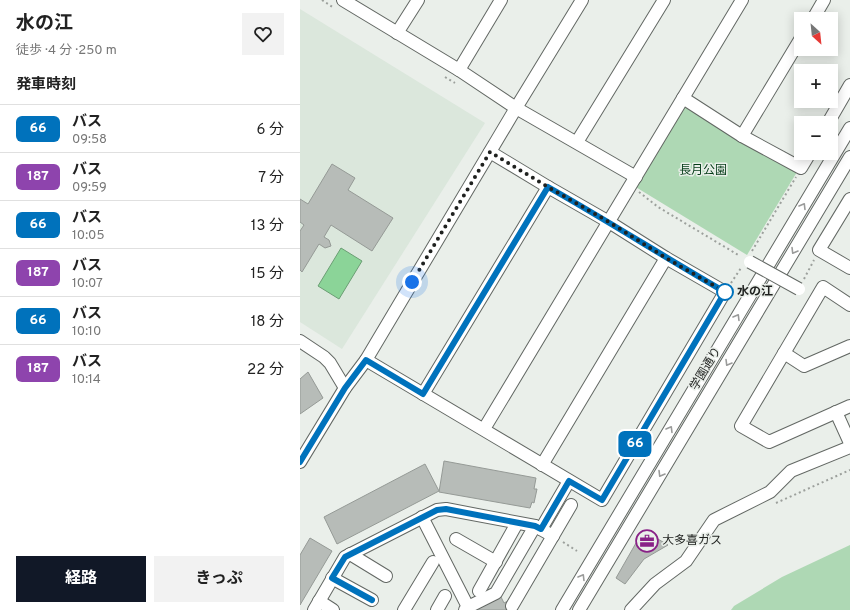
<!DOCTYPE html>
<html lang="ja">
<meta charset="utf-8">
<style>
:root{--surface:#fff;--page:#f2f2f2;--text:#222;--muted:#767676;--line:#e0e0e0;--accent:#111827}
body{margin:0;font-family:Overpass,"Noto Sans JP",sans-serif;background:var(--page);color:var(--text);height:100vh;display:flex;flex-direction:column;font-size:15px;white-space:nowrap}
*{box-sizing:border-box;margin:0}
p{font-size:13px;color:var(--muted)}
.icon{flex:none;width:22px;height:22px;fill:none;stroke:currentColor;stroke-width:2;stroke-linecap:round;stroke-linejoin:round}
.map{position:relative;flex:1;overflow:hidden}
.sheet{display:flex;flex-direction:column;background:var(--surface);width:300px}
.sheet>*{flex:none}
.badge{padding:0 8px;border-radius:6px;font-size:14px;line-height:26px}
.needle{width:26px;rotate:153deg}
.buttons{position:absolute;left:494px;top:12px;display:grid;gap:8px}
.buttons a{display:grid;place-items:center;width:44px;height:44px;border-radius:0px;background:var(--surface);box-shadow:0 2px 10px #0003;font-size:20px}
.you{position:absolute;width:20px;height:20px;margin:-10px;border:3px solid #fff;border-radius:50%;background:#1a73e8;box-shadow:0 0 0 6px #1a73e833}
.map>.badge{position:absolute;translate:-50% -50%;box-shadow:0 0 0 2px #fff}
h2{padding:0 16px;font-size:15px;line-height:36px}
.round{display:grid;place-items:center;flex:none;width:42px;height:42px;border-radius:0px;background:var(--page)}
.overview{display:flex;align-items:center;justify-content:space-between;height:68px;padding:0 16px}
h1{font-size:19px;font-weight:700;line-height:30px}
.primary-button{display:flex;gap:8px;margin-top:auto;padding:8px 16px}
.primary-button a{flex:1;height:46px;border-radius:0px;background:var(--accent);color:#fff;font-size:16px;font-weight:700;line-height:46px;text-align:center}
.primary-button a+a{background:var(--page);color:var(--text)}
ul{padding:0;list-style:none}
li{display:flex;align-items:center;gap:12px;height:48px;padding:0 16px;border-top:1px solid var(--line)}
li div{flex:1}
li b{display:block;font-size:15px}
li em{font-style:normal}
li .badge{min-width:44px;font-weight:700;text-align:center}
main{display:flex;flex:1;min-height:0}
.map>svg:first-child{display:block}
</style>
<main>
<section class="sheet">
<div class="overview"><div><h1>水の江</h1><p>徒歩 · 4 分 · 250 m</p></div><a class="round"><svg class="icon" aria-label="heart" viewBox="0 0 24 24"><path d="M12 20l-8-8c-3-5 5-10 8-4 3-6 11-1 8 4z"/></svg></a></div>
<h2>発車時刻</h2>
<ul>
<li><span class="badge" style="background:#0072bc;color:#fff">66</span><div><b>バス</b><p>09:58</p></div><em>6 分</em></li>
<li><span class="badge" style="background:#8e44ad;color:#fff">187</span><div><b>バス</b><p>09:59</p></div><em>7 分</em></li>
<li><span class="badge" style="background:#0072bc;color:#fff">66</span><div><b>バス</b><p>10:05</p></div><em>13 分</em></li>
<li><span class="badge" style="background:#8e44ad;color:#fff">187</span><div><b>バス</b><p>10:07</p></div><em>15 分</em></li>
<li><span class="badge" style="background:#0072bc;color:#fff">66</span><div><b>バス</b><p>10:10</p></div><em>18 分</em></li>
<li><span class="badge" style="background:#8e44ad;color:#fff">187</span><div><b>バス</b><p>10:14</p></div><em>22 分</em></li>
</ul>
<div class="primary-button"><a>経路</a><a>きっぷ</a></div>
</section>
<div class="map">
<svg width="550" height="610" viewBox="0 0 550 610">
<rect width="100%" height="100%" fill="#eaefea"/>
<path fill="#dbe7dc" d="M0,9l185,114 -143,226 -42,-27z"/>
<g fill="#aed8b4">
<path d="M385,102l112,70 -50,83 -113,-69z"/>
<path d="M550,545v65h-119l3,-4 48,-29z"/>
</g>
<path fill="#8bd498" stroke="#6b9e74" d="M41,248l21,13 -23,38 -21,-13z"/>
<g fill="#b7bcb8" stroke="#959a96">
<path d="M32,164l23,14 -7,12 45,28 -21,33 -41,-26 -7,12 5,3 2,6 -6,2 -6,-4 -17,28 -2,-2v-39l4,-6 -4,-3v-23l8,5z"/>
<path d="M8,372l15,26 -23,16v-35z"/>
<path d="M144,461l92,17 -2,11h3l-3,14 -2,-1 -2,6 -91,-16z"/>
<path d="M125,464l14,27 -102,53 -13,-27z"/>
<path d="M346,532l22,13 -24,14 -19,25 -9,-6 20,-35 3,2z"/>
<path d="M10,538l22,13 -32,54v-50z"/>
<path d="M200,595l4,8 4,-2 5,9h-42z"/>
</g>
<g fill="none" stroke-linecap="round" stroke-linejoin="round">
<g stroke="#636864" stroke-width="14">
<g id="minor">
<path d="M43,0l116,70 57,38 120,69"/>
<path d="M513,19l11,-19"/>
<path d="M97,33l21,-33"/>
<path d="M159,70l42,-70"/>
<path d="M383,98l59,38 59,32 9,-15"/>
<path d="M528,123l22,-38"/>
<path d="M442,136l59,-98"/>
<path d="M277,142l87,-142"/>
<path d="M550,199l-31,51 31,18"/>
<path d="M550,305l-27,-18 -82,139 28,16 81,-36"/>
<path d="M0,341l24,16 6,6 15,25"/>
<path d="M484,353l20,13 46,-20"/>
<path d="M66,360l236,140 123,-208 -59,-34 -57,-36 -61,-35 -58,-35"/>
<path d="M123,394l125,-207"/>
<path d="M536,412l14,31"/>
<path d="M184,429l258,-429"/>
<path d="M0,462l45,-74 21,-28 150,-252 66,-108"/>
<path d="M242,465l124,-207"/>
<path d="M122,517l46,90"/>
<path d="M241,529l28,-48"/>
<path d="M156,539l40,23"/>
<path d="M50,554l36,22"/>
<path d="M32,578l40,22"/>
<path d="M179,591l38,-68"/>
<path d="M19,601l14,9"/>
<path d="M212,606l59,-101"/>
<path d="M14,610l31,-53 92,-47 9,-1 89,17 18,10"/>
<path d="M104,610l29,-48"/>
<path d="M137,610l8,-14"/>
<path d="M165,610l3,-3 28,-14 39,-67"/>
<path d="M262,610l288,-482"/>
<path d="M279,610l271,-453"/>
<path d="M331,610l24,-26 31,-23 28,-41 56,-28 21,-21 59,-24"/>
</g>
</g>
<g stroke="#9ca09c" stroke-width="2" stroke-dasharray="2 3" stroke-linecap="butt">
<path d="M22,0l12,8"/>
<path d="M145,77l10,6"/>
<path d="M339,192l19,15 82,49"/>
<path d="M452,251l44,-74"/>
<path d="M504,279l10,-19"/>
<path d="M431,283l10,-15"/>
<path d="M476,503l74,-33"/>
<path d="M263,542l14,9"/>
</g>
<use href="#minor" stroke="#fff" stroke-width="12"/>
<g stroke="#636864" stroke-width="14" stroke-linecap="butt">
<path id="minor-bridge" d="M450,262l49,27"/>
</g>
<use href="#minor-bridge" stroke="#fff" stroke-width="12"/>
</g>
<defs><path id="oneway-chevron" d="M-2-3.5L2.5 0L-2 3.5" fill="none" stroke-width="1.6" stroke-linecap="round" stroke-linejoin="round"/></defs>
<g stroke="#9a9b9a">
<use href="#oneway-chevron" transform="translate(503 206) rotate(-59)"/>
<use href="#oneway-chevron" transform="translate(494 251) rotate(121)"/>
<use href="#oneway-chevron" transform="translate(437 317) rotate(-59)"/>
<use href="#oneway-chevron" transform="translate(428 363) rotate(121)"/>
<use href="#oneway-chevron" transform="translate(370 429) rotate(-59)"/>
<use href="#oneway-chevron" transform="translate(361 474) rotate(121)"/>
<use href="#oneway-chevron" transform="translate(282 577) rotate(-59)"/>
</g>
<g fill="none" stroke-linecap="round" stroke-linejoin="round">
<g stroke="#fff" stroke-width="9">
<path id="line" d="M0,462l45,-74 21,-28 57,34 125,-207c60,34 118,71 177,105l-123,208 -33,-19 -28,48 -6,-3 -89,-17 -9,1 -92,47 -13,21 40,22"/>
</g>
<use href="#line" stroke="#0072bc" stroke-width="6"/>
<path stroke="#1f211f" stroke-width="4" stroke-dasharray="0 7.2" d="M112,282l78,-130 58,35 61,35 57,36 59,34"/>
</g>
<defs>
<g id="office-ring" transform="scale(1.15)"><circle r="9.5" fill="#eaefea" stroke="#892187" stroke-width="1.5"/><path d="M-6-3h4V-5.5h4V-3h4V5H-6ZM-1-4.5V-3h2v-1.5ZM-6 0V1H6V0Z" fill="#892187"/></g>
</defs>
<g fill-rule="evenodd">
<use href="#office-ring" x="347" y="541"/>
</g>
<circle fill="#fff" stroke="#0072bc" stroke-width="2" cx="425" cy="292" r="8"/>
<g text-anchor="middle" dominant-baseline="central" stroke-width="3" stroke-linejoin="round" paint-order="stroke">
<g font-size="12" fill="#023a15" stroke="#eaefea">
<text x="403" y="171">長月公園</text>
</g>
<g font-size="12" font-weight="bold" fill="#1f211f" stroke="#eaefea" text-anchor="start">
<text x="437" y="292">水の江</text>
</g>
<g font-size="12" fill="#1f211f" stroke="#eaefea">
<text transform="translate(406 369) rotate(-59)">学園通り</text>
</g>
<g font-size="12" fill="#1f211f" stroke="#eaefea" text-anchor="start">
<text x="362" y="541">大多喜ガス</text>
</g>
</g>
</svg>
<div class="buttons">
<a><svg class="needle" viewBox="-14 -14 28 28"><path d="M0-13l5 13h-10z" fill="#e53935"/><path d="M0 13l5-13h-10z" fill="#767676"/></svg></a>
<a>+</a>
<a>−</a>
</div>
<div class="you" style="left:112px;top:282px"></div>
<b class="badge" style="left:335px;top:444px;background:#0072bc;color:#fff">66</b>
</div>
</main>
